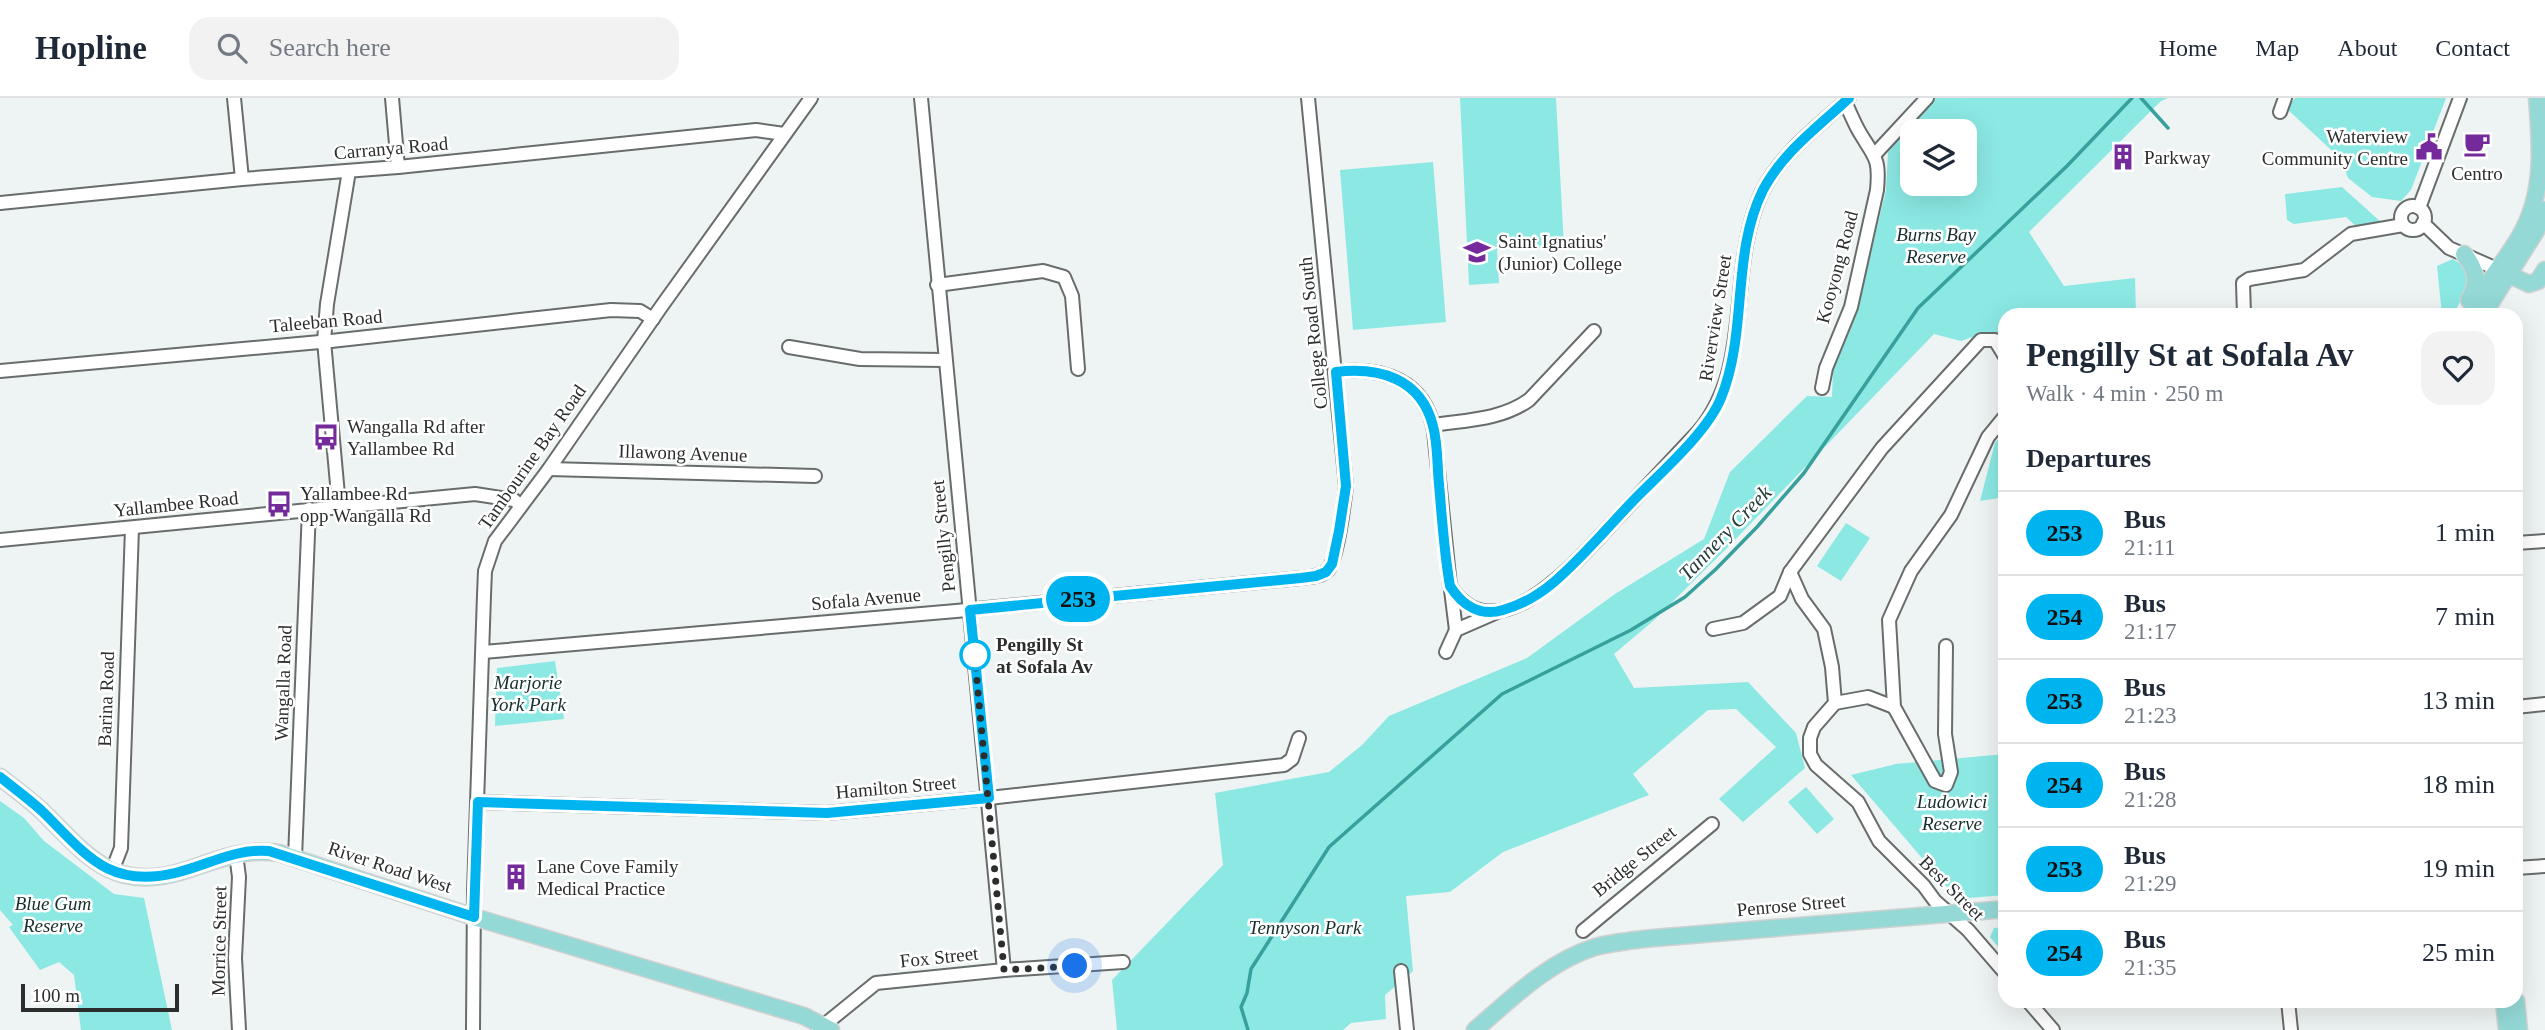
<!DOCTYPE html>
<meta charset="utf-8">
<style>
:root{--surface:#fff;--page:#f2f2f3;--text:#1f2937;--muted:#747a83;--line:#e0e1e3}
body{margin:0;font-family:Georgia,serif;background:var(--page);color:var(--text);height:100vh;display:flex;flex-direction:column;font-size:26px;white-space:nowrap}
*{box-sizing:border-box;margin:0}
p{font-size:23px;color:var(--muted)}
.icon{flex:none;width:38px;height:38px;fill:none;stroke:currentColor;stroke-width:2;stroke-linecap:round;stroke-linejoin:round}
.map{position:relative;flex:1;overflow:hidden}
.side{position:absolute;left:1998px;top:210px;width:525px;height:700px;display:flex;flex-direction:column;background:var(--surface);border-radius:21px;box-shadow:0 7px 28px #0002}
.side>*{flex:none}
.badge{padding:0 14px;border-radius:23px;font-size:24px;line-height:46px}
.fabs{position:absolute;left:1900px;top:21px;display:grid;gap:14px}
.fabs a{display:grid;place-items:center;width:77px;height:77px;border-radius:14px;background:var(--surface);box-shadow:0 7px 28px #0002;font-size:35px}
.scale{position:absolute;left:21px;bottom:18px;width:158px;box-sizing:border-box;padding-left:7px;border:4px solid #2c2e2e;border-top:0;font-size:19px;line-height:24px;white-space:nowrap;color:#2c2e2e;-webkit-text-stroke:5px #fff;paint-order:stroke}
.you{position:absolute;width:35px;height:35px;margin:-18px;border:5px solid #fff;border-radius:50%;background:#1a73e8;box-shadow:0 0 0 10px #1a73e833}
.map>.badge{position:absolute;translate:-50% -50%;box-shadow:0 0 0 4px #fff}
h2{padding:0 28px;font-size:26px;line-height:63px}
.round{display:grid;place-items:center;flex:none;width:74px;height:74px;border-radius:21px;background:var(--page)}
.overview{display:flex;align-items:center;justify-content:space-between;height:119px;padding:0 28px}
h1{font-size:33px;font-weight:700;line-height:52px}
ul{padding:0;list-style:none}
li{display:flex;align-items:center;gap:21px;height:84px;padding:0 28px;border-top:2px solid var(--line)}
li div{flex:1}
li b{display:block;font-size:26px}
li em{font-style:normal}
li .badge{min-width:77px;font-weight:700;text-align:center}
header{display:flex;align-items:center;gap:42px;box-sizing:border-box;height:98px;padding:0 35px;background:var(--surface);border-bottom:2px solid var(--line)}
header strong{font-size:33px}
nav{display:flex;gap:38px;margin-inline-start:auto;font-size:24px}
.search{width:490px;height:63px;background:var(--page);display:flex;align-items:center;gap:18px;box-sizing:border-box;padding:0 24px;border-radius:21px;color:var(--muted);font-size:26px}
.map>svg:first-child{display:block}
</style>
<header>
<strong>Hopline</strong>
<div class="search"><svg class="icon" aria-label="search" viewBox="0 0 24 24"><circle cx="10" cy="10" r="6"/><path d="M15 15l6 6"/></svg>Search here</div>
<nav><a>Home</a><a>Map</a><a>About</a><a>Contact</a></nav>
</header>
<div class="map">
<svg width="2545" height="932" viewBox="0 0 2545 932">
<rect width="100%" height="100%" fill="#eef4f3"/>
<g fill="#8be8e3" fill-rule="evenodd">
<path d="M1460,0h96l8,149 -67,3 2,33 -30,2z"/>
<path d="M1933,0h235l-7,3 -132,131 35,54 71,-8 1,37h-130l-1,32 -1,-4 -17,-11 -26,9 -27,-7 -208,215 -74,73 -38,32 20,34 114,-6 48,51 9,35 -62,54 -24,-23 57,-52 -40,-38 -28,1 -75,64 16,21 -146,57 -53,40 -44,4 7,75 -28,24 1,24 -35,4 -8,7h-226l-5,-50 111,-115 -8,-72 114,-21 33,-27 27,-29 138,-58 88,-64 89,-55 26,-67 77,-76 25,1 1,-29 27,-70 26,-108 2,-38zM1913,33h52v53h-52z"/>
<path d="M2295,0h151l-35,92 -10,11 -29,-4 -24,-19 -7,-19 -54,-50z"/>
<path d="M1433,64l13,160 -93,8 -13,-160z"/>
<path d="M2342,89l40,36 -24,5 -12,-11 -52,7 -7,-4 -2,-26z"/>
<path d="M2453,161l12,8 6,12 -17,35 -12,1 -5,-49z"/>
<path d="M2005,332v67l-25,4 15,-58z"/>
<path d="M1846,425l24,15 -29,43 -24,-15z"/>
<path d="M555,563l9,58 -69,7 2,-58z"/>
<path d="M2005,656v141l-48,4 -106,-124 45,-11z"/>
<path d="M1806,689l28,32 -17,15 -29,-32z"/>
<path d="M0,703l24,17 20,23 70,53 30,4 28,132h-91l-7,-55 -15,-13 -19,8 -31,-43 4,-2 -13,-15z"/>
<path d="M2005,829h1l-1,28 -15,-18 4,-9z"/>
</g>
<g fill="none" stroke-linecap="round" stroke-linejoin="round">
<g stroke="#38a09c" stroke-width="3.5">
<path d="M2141,0l27,30"/>
<path d="M1248,932l-7,-23 6,-14 4,-24 78,-122 173,-153 129,-64 54,-33 31,-28 41,-42 47,-54 114,-165 149,-142 65,-68"/>
</g>
<g stroke="#686d6c" stroke-width="16">
<g id="minor">
<path d="M234,0l8,81"/>
<path d="M392,0l6,69"/>
<path d="M921,0l83,872"/>
<path d="M2280,14l5,-14"/>
<path d="M1875,56l52,-56"/>
<path d="M0,105l242,-24 156,-12 358,-37 28,4"/>
<circle cx="2413" cy="120" r="12"/>
<path d="M2419,110l41,-110"/>
<path d="M2423,125l26,25 48,21"/>
<path d="M937,187l106,-14 21,6 8,19 6,73"/>
<path d="M2244,217l-1,-32 6,-4 55,-9 47,-36 52,-9"/>
<path d="M789,249l71,12 85,1"/>
<path d="M0,273l331,-30 280,-31 29,1 13,8"/>
<path d="M1336,274c46,-6 89,8 98,59l16,155c48,75 135,-35 170,-71 26,-28 52,-55 78,-83 57,-66 28,-165 64,-240 20,-40 56,-65 87,-94"/>
<path d="M1822,290l4,-20 25,-61 26,-117c3,-32 -2,-32 -17,-57 -6,-10 -10,-21 -15,-31"/>
<path d="M1433,327c33,-5 68,-5 96,-25l65,-69"/>
<path d="M549,371l266,7"/>
<path d="M339,408l-15,-165 3,-37 22,-133"/>
<path d="M0,442l475,-46 39,6 6,5"/>
<path d="M2516,445l29,-2"/>
<path d="M1790,474l12,27 22,30 8,38 3,36 -21,24 -4,11v16l6,11 42,37 21,39 45,45 11,15 33,29 38,44"/>
<path d="M1451,492l5,40 39,-17"/>
<path d="M1713,531l30,-6 37,-27 10,-24 92,-124 99,-108h14l11,18"/>
<path d="M1946,548l-1,88 6,38 -5,13 -11,-4 -41,-74 -5,-87 22,-49 40,-56 37,-78 18,-22"/>
<path d="M483,554l473,-41 345,-33c9,-1 20,-1 27,-8 10,-12 16,-67 18,-84l-38,-388"/>
<path d="M1446,554l10,-22"/>
<path d="M1835,605l33,-6 26,10"/>
<path d="M2516,609l29,-3"/>
<path d="M478,704l349,11 162,-15 295,-33 8,-6 7,-21"/>
<path d="M236,756l3,23 -4,81 4,72"/>
<path d="M295,760l14,-349"/>
<path d="M2516,770l29,-2"/>
<path d="M112,773l9,-23 11,-320"/>
<path d="M1583,833l129,-107"/>
<path d="M1401,873l6,59"/>
<path d="M2028,903l25,29"/>
<path d="M2288,903l3,29"/>
<path d="M473,932l1,-138 10,-297 1,-24 10,-30 54,-72 112,-162 150,-209"/>
<path d="M818,932l58,-47 128,-13 119,-8"/>
</g>
</g>
<g stroke="#d1d1d1" stroke-width="19">
<g id="major">
<path d="M2464,156c13,16 15,29 5,46"/>
<path d="M2501,173l28,13 9,-3 7,-11"/>
<path d="M2470,217c13,-29 34,-52 50,-79 25,-43 21,-90 17,-138"/>
<path d="M2483,217l53,-84 9,-21"/>
<path d="M0,679c14,11 29,22 42,34 43,42 69,81 138,61 33,-10 63,-25 99,-19l195,64 330,99 27,14"/>
<path d="M2504,903l3,29"/>
<path d="M2516,903l3,29"/>
<path d="M1475,932c37,-32 73,-68 120,-83 19,-5 39,-7 59,-9l352,-29"/>
</g>
</g>
<use href="#minor" stroke="#fff" stroke-width="12"/>
<use href="#major" stroke="#94d9d6" stroke-width="16"/>
</g>
<g fill="none" stroke-linecap="round" stroke-linejoin="round">
<g stroke="#fff" stroke-width="16">
<path id="line" d="M0,679c14,11 29,22 42,34 43,42 65,78 133,62 31,-7 60,-25 94,-22l205,66 4,-115 349,11 162,-15 -19,-188 331,-32 15,-2 10,-4 6,-8 7,-33 7,-45 -10,-114c43,-5 85,6 97,54 5,18 4,39 6,58 3,34 5,68 11,102 12,19 30,31 53,24 18,-5 37,-16 51,-28 28,-24 52,-53 78,-80 27,-28 75,-69 89,-104 27,-66 10,-144 42,-208 20,-38 55,-63 86,-92"/>
</g>
<use href="#line" stroke="#00b5ef" stroke-width="10"/>
<path stroke="#2c2e2e" stroke-width="7" stroke-dasharray="0 12.6" d="M975,557l-1,-6 30,321 71,-4"/>
</g>
<defs>
<g id="cafe-bare" transform="scale(2.1)"><path d="M-5.5-4.5H6V0H3Q3 3.5 0 3.5H-2.5Q-5.5 3.5-5.5 0ZM3-3.2v2h1.7v-2ZM-6 4.5H4V6H-6Z" fill="#752a9c" stroke="#fff" stroke-width="2.5" paint-order="stroke"/></g>
<g id="civic-bare" transform="scale(2.1)"><path d="M-.6-6.5H3V-4.5H.6V-3L4-1V1h2V6H-6V1h2V-1L-.6-3ZM-1.2 2.5V6h2.4V2.5Z" fill="#752a9c" stroke="#fff" stroke-width="2.5" paint-order="stroke"/></g>
<g id="building-bare" transform="scale(2.1)"><path d="M-4-6H4V6H1V3H-1V6H-4ZM-2.5-4.3h1.7v1.8h-1.7ZM.8-4.3h1.7v1.8H.8ZM-2.5-1h1.7V.8h-1.7ZM.8-1h1.7V.8H.8Z" fill="#752a9c" stroke="#fff" stroke-width="2.5" paint-order="stroke"/></g>
<g id="school-bare" transform="scale(2.1)"><path d="M0-5L7-2L0 1L-7-2ZM-4 1L0 2.5L4 1V4Q0 6-4 4Z" fill="#752a9c" stroke="#fff" stroke-width="2.5" paint-order="stroke"/></g>
<g id="bus-bare" transform="scale(2.1)"><path d="M-5-6H5V4H4V6H2V4H-2V6H-4V4H-5ZM-3.5-4V0h7V-4ZM-3.5 1.2v1.5H-2V1.2ZM2 1.2v1.5H3.5V1.2Z" fill="#752a9c" stroke="#fff" stroke-width="2.5" paint-order="stroke"/></g>
</defs>
<g fill-rule="evenodd">
<use href="#cafe-bare" x="2477" y="46"/>
<use href="#civic-bare" x="2429" y="49"/>
<use href="#building-bare" x="2123" y="59"/>
<use href="#school-bare" x="1477" y="154"/>
<use href="#bus-bare" x="326" y="339"/>
<use href="#bus-bare" x="279" y="406"/>
<use href="#building-bare" x="516" y="779"/>
</g>
<circle fill="#fff" stroke="#00b5ef" stroke-width="3.5" cx="975" cy="557" r="14"/>
<g text-anchor="middle" dominant-baseline="central" stroke-width="5" stroke-linejoin="round" paint-order="stroke">
<g font-size="19" fill="#2c2e2e" stroke="#fff" text-anchor="start">
<text x="2408" y="38" text-anchor="end">Waterview<tspan x="2408" dy="22">Community Centre</tspan></text>
<text x="2144" y="59">Parkway</text>
<text x="2477" y="75" text-anchor="middle">Centro</text>
<text x="1498" y="143">Saint Ignatius'<tspan x="1498" dy="22">(Junior) College</tspan></text>
<text x="347" y="328">Wangalla Rd after<tspan x="347" dy="22">Yallambee Rd</tspan></text>
<text x="300" y="395">Yallambee Rd<tspan x="300" dy="22">opp Wangalla Rd</tspan></text>
<text x="537" y="768">Lane Cove Family<tspan x="537" dy="22">Medical Practice</tspan></text>
</g>
<g font-size="19" fill="#2c2e2e" stroke="#fff">
<text transform="translate(391 50) rotate(-5)">Carranya Road</text>
<text transform="translate(1837 169) rotate(-75)">Kooyong Road</text>
<text transform="translate(1715 220) rotate(-81)">Riverview Street</text>
<text transform="translate(326 223) rotate(-5)">Taleeban Road</text>
<text transform="translate(1313 235) rotate(-96)">College Road South</text>
<text transform="translate(683 355) rotate(2)">Illawong Avenue</text>
<text transform="translate(532 359) rotate(-55)">Tambourine Bay Road</text>
<text transform="translate(176 406) rotate(-6)">Yallambee Road</text>
<text transform="translate(943 438) rotate(-96)">Pengilly Street</text>
<text transform="translate(866 501) rotate(-5)">Sofala Avenue</text>
<text transform="translate(283 585) rotate(-88)">Wangalla Road</text>
<text transform="translate(106 601) rotate(-88)">Barina Road</text>
<text transform="translate(896 689) rotate(-5)">Hamilton Street</text>
<text transform="translate(1634 763) rotate(-39)">Bridge Street</text>
<text transform="translate(390 769) rotate(18)">River Road West</text>
<text transform="translate(1952 790) rotate(45)">Best Street</text>
<text transform="translate(1791 807) rotate(-5)">Penrose Street</text>
<text transform="translate(219 843) rotate(-89)">Morrice Street</text>
<text transform="translate(939 859) rotate(-6)">Fox Street</text>
</g>
<g font-size="19" font-style="italic" fill="#162e2d" stroke="#fff">
<text x="1936" y="136">Burns Bay<tspan x="1936" dy="22">Reserve</tspan></text>
<text x="528" y="584">Marjorie<tspan x="528" dy="22">York Park</tspan></text>
<text x="1952" y="703">Ludowici<tspan x="1952" dy="22">Reserve</tspan></text>
<text x="53" y="805">Blue Gum<tspan x="53" dy="22">Reserve</tspan></text>
<text x="1305" y="829">Tennyson Park</text>
</g>
<g font-size="19" font-weight="bold" fill="#2c2e2e" stroke="#fff" text-anchor="start">
<text x="996" y="546">Pengilly St<tspan x="996" dy="22">at Sofala Av</tspan></text>
</g>
<g font-size="21" font-style="italic" fill="#253d3b" stroke="#fff">
<text transform="translate(1725 435) rotate(-46)">Tannery Creek</text>
</g>
</g>
</svg>
<div class="fabs">
<a><svg class="icon" aria-label="layers" viewBox="0 0 24 24"><path d="M12 4l9 5-9 5-9-5zM3 14l9 5 9-5"/></svg></a>
</div>
<div class="scale">100 m</div>
<div class="you" style="left:1075px;top:868px"></div>
<b class="badge" style="left:1078px;top:501px;background:#00b5ef;color:#111">253</b>
<section class="side">
<div class="overview"><div><h1>Pengilly St at Sofala Av</h1><p>Walk · 4 min · 250 m</p></div><a class="round"><svg class="icon" aria-label="heart" viewBox="0 0 24 24"><path d="M12 20l-8-8c-3-5 5-10 8-4 3-6 11-1 8 4z"/></svg></a></div>
<h2>Departures</h2>
<ul>
<li><span class="badge" style="background:#00b5ef;color:#111">253</span><div><b>Bus</b><p>21:11</p></div><em>1 min</em></li>
<li><span class="badge" style="background:#00b5ef;color:#111">254</span><div><b>Bus</b><p>21:17</p></div><em>7 min</em></li>
<li><span class="badge" style="background:#00b5ef;color:#111">253</span><div><b>Bus</b><p>21:23</p></div><em>13 min</em></li>
<li><span class="badge" style="background:#00b5ef;color:#111">254</span><div><b>Bus</b><p>21:28</p></div><em>18 min</em></li>
<li><span class="badge" style="background:#00b5ef;color:#111">253</span><div><b>Bus</b><p>21:29</p></div><em>19 min</em></li>
<li><span class="badge" style="background:#00b5ef;color:#111">254</span><div><b>Bus</b><p>21:35</p></div><em>25 min</em></li>
</ul>
</section>
</div>
